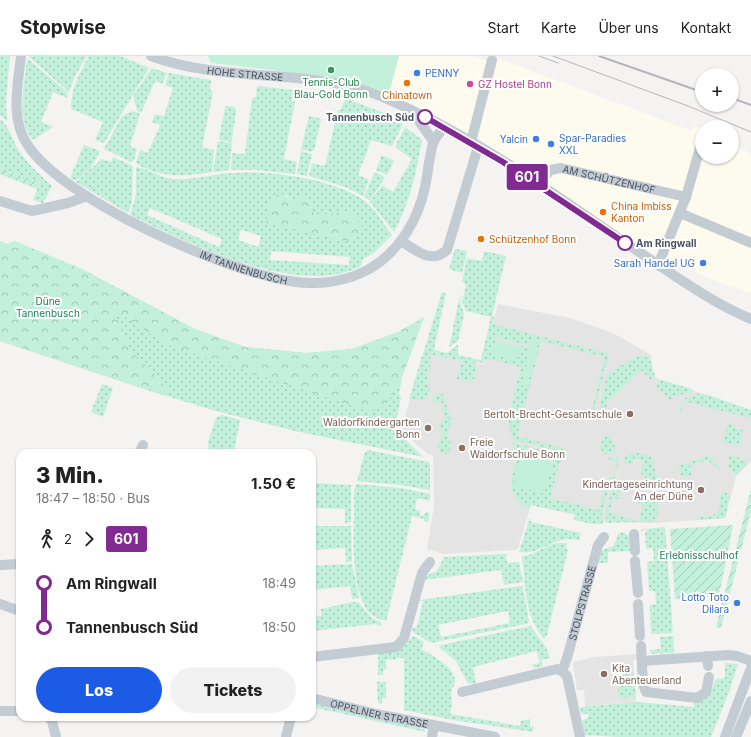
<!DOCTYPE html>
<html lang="de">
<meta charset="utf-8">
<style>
:root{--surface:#fff;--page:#f2f2f2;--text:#222;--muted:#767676;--line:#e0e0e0;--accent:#1b5be6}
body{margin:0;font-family:Inter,sans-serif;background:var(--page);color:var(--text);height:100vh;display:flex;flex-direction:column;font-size:15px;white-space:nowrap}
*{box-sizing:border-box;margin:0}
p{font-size:13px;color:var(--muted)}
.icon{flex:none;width:22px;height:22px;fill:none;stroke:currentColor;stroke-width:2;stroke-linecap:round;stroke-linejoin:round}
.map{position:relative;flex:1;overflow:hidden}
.details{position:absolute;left:16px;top:393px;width:300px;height:272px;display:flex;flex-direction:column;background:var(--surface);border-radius:12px;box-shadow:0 1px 3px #0004}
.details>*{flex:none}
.badge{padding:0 8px;border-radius:3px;font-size:14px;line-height:26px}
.fabs{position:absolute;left:695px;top:12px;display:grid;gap:8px}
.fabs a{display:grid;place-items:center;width:44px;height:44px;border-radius:50%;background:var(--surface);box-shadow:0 1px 3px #0004;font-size:20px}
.map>.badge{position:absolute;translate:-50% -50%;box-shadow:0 0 0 2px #fff}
.legs{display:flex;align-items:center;gap:6px;height:44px;padding:0 20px;font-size:13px}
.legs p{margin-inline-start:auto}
.headline{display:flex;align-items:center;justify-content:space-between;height:68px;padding:0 20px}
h1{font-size:22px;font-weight:800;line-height:30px}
.primary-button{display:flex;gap:8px;margin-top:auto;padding:8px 20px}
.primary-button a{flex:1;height:46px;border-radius:24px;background:var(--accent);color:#fff;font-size:16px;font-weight:800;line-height:46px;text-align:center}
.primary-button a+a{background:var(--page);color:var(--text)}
ul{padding:0 20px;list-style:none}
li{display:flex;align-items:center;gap:14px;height:44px;font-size:15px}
li i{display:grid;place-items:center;width:6px;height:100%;margin:0 5px;background:currentColor}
li i::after{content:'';width:10px;height:10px;margin:-5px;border:3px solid;border-radius:50%;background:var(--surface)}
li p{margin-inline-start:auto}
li:first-child i{background:linear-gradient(#0000 50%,currentColor 0)}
li:last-child i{background:linear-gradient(currentColor 50%,#0000 0)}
header{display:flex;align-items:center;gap:24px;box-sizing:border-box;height:56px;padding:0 20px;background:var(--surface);border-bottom:1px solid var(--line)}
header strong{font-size:19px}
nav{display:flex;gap:22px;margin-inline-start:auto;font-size:14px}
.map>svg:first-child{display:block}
</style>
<header>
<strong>Stopwise</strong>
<nav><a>Start</a><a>Karte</a><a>Über uns</a><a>Kontakt</a></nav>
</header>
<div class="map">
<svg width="751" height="681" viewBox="0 0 751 681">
<defs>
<pattern id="grass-dots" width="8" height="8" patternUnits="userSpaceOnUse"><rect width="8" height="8" fill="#c2f0da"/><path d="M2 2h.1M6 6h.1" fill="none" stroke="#a0c5b4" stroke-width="1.8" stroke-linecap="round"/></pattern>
<pattern id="forest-crowns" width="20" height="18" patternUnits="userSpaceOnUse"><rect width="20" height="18" fill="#c2f0da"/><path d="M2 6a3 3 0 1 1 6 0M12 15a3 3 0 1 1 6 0" fill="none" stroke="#a0c5b4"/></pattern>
<pattern id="garden-furrows" width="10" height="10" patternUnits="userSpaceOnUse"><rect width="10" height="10" fill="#c2f0da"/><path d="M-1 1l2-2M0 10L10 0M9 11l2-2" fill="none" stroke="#a0c5b4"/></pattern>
</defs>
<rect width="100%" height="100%" fill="#f4f3f2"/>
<path fill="#fdfaee" d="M399,0h74l17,6 10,-3 192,72 2,-5 8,3v28h30v-13l19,10v139l-29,-9 -74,-33 -166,-109 -48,-27 -45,-22z"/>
<g fill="#e5e4e4">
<path d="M498,248l72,14 45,16 36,21 2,20 6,4 92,31v51l-15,15 -11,42 -72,5 -46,-1 -76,-17 -13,43 -3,2 -72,4 -16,-5 7,-43 -1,-51h-4l-23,-20 -4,-8 17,-60 5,-16 59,13z"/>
<path d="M638,598v5l-5,1 3,42 -51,4 -1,-16h-7l-4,-25 1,-3 20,-5z"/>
</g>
<g fill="url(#grass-dots)" fill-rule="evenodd">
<path d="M0,0h10l-4,44 1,22 -7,-7z"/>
<path d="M28,0h59l-12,20 -6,16z"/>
<path d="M89,0h31l29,12 -45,75 -9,-3 8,-18 -32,-13c0,-21 8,-35 18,-53z"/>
<path d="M27,2l41,35 -1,5 -14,-6 -12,30 12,5 -20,13c-18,-20 -8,-57 -6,-82z"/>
<path d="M152,12l15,5 -5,11 -7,-3 -14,32 -4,-3 -4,-14z"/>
<path d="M169,17l42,7 -1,10 3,2 -11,55 12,3 -2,22c-25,4 -54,7 -76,-9l4,-13 8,3 12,-28 -8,-3 3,-8 9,2 9,-28 -8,-3z"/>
<path d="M257,30l36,4 -1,11 3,1 -11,57 13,3 -2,12 -39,-4h-25l1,-17 13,1 7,-56 4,-1z"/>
<path d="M345,42l39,15 19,11 -11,22 -21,-6 -13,35 11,5 -6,16 -18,-9 -36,-11 3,-13 13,3 13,-56h3z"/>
<path d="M227,50l7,1 2,3 -4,30 -1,2 -11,-2 -1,-2 6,-31z"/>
<path d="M133,55l7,3 -10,32 7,3 -3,11 -3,2 -27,-13 18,-33z"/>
<path d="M309,60l10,2 2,2 -7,30 -3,2 -10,-3z"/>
<path d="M0,63c10,8 12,21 19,32 9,13 21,24 33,35l-9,17 -10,-3 7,-18 -40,-14z"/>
<path d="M405,71l17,13c-6,33 -12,63 -28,92l-24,-30 12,-17 11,7 19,-33 -17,-12z"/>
<path d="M218,85l14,2 -3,27 -16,2z"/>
<path d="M84,89l16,6 -9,17 -15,13 -6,-3z"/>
<path d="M301,95l11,3 -5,22 -10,-2z"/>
<path d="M382,99l12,6 -7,14 -11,-5z"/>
<path d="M113,101l20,9 -1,36 -4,11 -52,-31 26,-23 9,3z"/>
<path d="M136,111c13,2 24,11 38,12 20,1 40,-5 60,-6 35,-3 109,7 134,31 10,8 16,21 24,31l-18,18 -11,6 -2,7c-62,33 -173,-23 -231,-51l6,-20zM286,139l8,5 5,-3 8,1 7,16c12,2 22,-2 34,-3l6,7 -88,5zM150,152l72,31 -3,8 -72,-32zM241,174l20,6 -3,11 -20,-7zM271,195l79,6 -1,8 -79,-5z"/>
<path d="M375,116l10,5 -15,24 -6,-5z"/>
<path d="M0,185l7,3 8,-3 69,29 111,59 50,18 61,6 46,-4 46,-17 26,-15 -22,60 -3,18 2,2 -4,21 1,9 4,9 21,21 -128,-26 -79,-20 -66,-20 -150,-50z"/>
<path d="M455,193l12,2 -5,22 -13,-4z"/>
<path d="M484,195l22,5 -14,60 2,1 -1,7 116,30 -17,64 -2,-1 15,-60 -64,-16 -24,95 50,13 -1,4 -54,-14 -4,-20 13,-52 -27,-7h-11l-1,3 -18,-3 12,3 -2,19 -17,-3 5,-18 -32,-7v17h-2l-1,13 -5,-1 8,3 -1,8h-2l-1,6 -17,-1 33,-107 4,1 -12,57 13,3 11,-9v11l23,5 10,-43 -25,-6 -4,-9 4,-16 -4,-5 5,-23 15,3zM497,281l34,9 2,-7 -12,47 10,-38 -11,-2 -28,9z"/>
<path d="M460,239h1l-1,6 4,13 -6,27 -9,6z"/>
<path d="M641,299l9,4 5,17 -4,4 -10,-10 -34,32 -1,9 -6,-3 7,-33 30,-19z"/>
<path d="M661,324l31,9 2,3 -20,4 -4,4 -14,-15z"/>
<path d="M102,328l11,4 -10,29 -12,-5z"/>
<path d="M443,338l8,27 -4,15 3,5 1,8 -4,5 -7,-2c-4,-7 0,-12 3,-18l-4,-10 7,-5 -3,-5 -1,-12 -9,-1v-6z"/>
<path d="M698,338l10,1 43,15v8l-67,-17 -3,11 -2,-1 5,-12z"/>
<path d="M222,359l18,5 -6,33h-25l-1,-11 8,-24z"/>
<path d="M728,367l7,2 -1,3 9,2 -4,16 -16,-4z"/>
<path d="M605,377l7,7 3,8 -1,4 -7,2 -4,-1 -3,-6z"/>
<path d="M511,386l41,11 -2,9 -29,-7 23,39 11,-38 6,2 -11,40 49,12 8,-30h2v-3l4,1 4,-16 -8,-2 -1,-2h10l1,4 -5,18 -3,-1 -9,36 1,9h-11l-18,-4 1,-6 -45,-9 -1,4c-26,-14 -17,-32 -11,-56z"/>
<path d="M368,394l61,12 1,3v25l-30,-5 -43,-4 8,-29z"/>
<path d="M636,397l15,3 8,26 -17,5 3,-12 -4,-1 3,-14 -10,-2 -2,6 -9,-2 2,-6z"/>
<path d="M728,399l12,3 7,6 -11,11 -8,-9 2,-4z"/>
<path d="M709,400l11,12 -1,2 -11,-10 -18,5 2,9 -10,4 -4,-12z"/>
<path d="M312,427l39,2v37l-6,1v-14l-33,-1z"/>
<path d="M356,428l45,4 29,6v7l-13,-3 -2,11 5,2v4l4,1 2,-4 4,1 -2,9 -4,-1v-2l-12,-3 -26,105c-9,-2 -18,-7 -22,-16 -13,-28 -10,-63 -10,-94 0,-8 -1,-20 2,-27z"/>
<path d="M612,432l8,3 -2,8 -5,-1 -4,15 30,8 4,-16 -5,-1 3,-12 16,3 1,23 -5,2 1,3 -5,-2 -43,2v-10z"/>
<path d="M724,435l6,6 -5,21 -28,2v-3l15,-1 7,-6 1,-14z"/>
<path d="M530,461l1,5 50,11 -2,7c-25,-6 -38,16 -60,12z"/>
<path d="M312,470h39l1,35 -6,1 -1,-14 -33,2z"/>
<path d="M665,471l8,106 -22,1 -1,-29 6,-1 -1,-13h-6l-2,-29 7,-1 -1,-13 -7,1 -1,-18 8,-2 -10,1 -5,3 5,-4z"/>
<path d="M623,476l6,4 1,15 -22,1v11h-12l4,-12 13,-5 6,-13z"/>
<path d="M560,487h7l-1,6 2,1 -21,85 -3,4c-19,-22 -19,-55 -22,-83l10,-2 20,-10z"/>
<path d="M506,498l1,9 12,-1 4,20 -19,3 -3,-15 -78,10 4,-5 10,-4 7,-14z"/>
<path d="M349,508h3l7,34 -7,1 -2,-13 -38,4v-24z"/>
<path d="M521,530l2,1 6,35 -3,2 -95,19 -18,-11 -2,-4 6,-1 6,-26h-5l1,-1zM508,555l2,12 -69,14 -3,-12z"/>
<path d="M352,546h6l14,16 9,4v4l-6,-2 -63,7v-14l9,-1v-7z"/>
<path d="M531,570c6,11 17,20 19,32l-9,2 2,6 -8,2 -4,-3 9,-2 -3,-12 -64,16 3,16 -5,1 -4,-2 -11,-21 -17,-14 2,-2z"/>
<path d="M413,580l11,6 -3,7c11,6 46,24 30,41l1,14 -2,10 70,12 1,-5 9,-2v7l4,1 -1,5 -80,-12 -49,-10v-52h-7l-1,2 -10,-1v10l-3,1v5h-5v-22l21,-3z"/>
<path d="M673,580l1,17 -23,1 -1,-4 11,-1 -1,-12z"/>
<path d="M725,607l13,1 -10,31 -17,42h-93l-34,-2 -2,-14 7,-4 -1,-3h-7l-1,-7 57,-5 57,5v-6c14,-2 17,-10 22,-22l9,-1z"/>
<path d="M633,615l3,26 -17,1 -2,-25z"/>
<path d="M377,626h9v16h-3l-2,6 -3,-1z"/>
<path d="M312,647l112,26 2,3 -114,-25z"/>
</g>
<g fill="url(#forest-crowns)">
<path d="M279,137l15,7 5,-3 8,1 7,16c12,2 22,-2 34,-3l16,17 -12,15 -86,-20c1,-12 2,-24 13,-30z"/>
<path d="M0,185l7,3 8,-3 81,36 99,52 50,18 61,6 46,-4 46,-17 26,-15 -22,60 -16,28 -16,7 -203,-67 -54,-36 18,42 37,37v8l-168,-55z"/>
</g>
<g fill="url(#garden-furrows)">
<path d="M0,112l40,14 -3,7 -37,-15z"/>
<path d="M751,433v22l-30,117 -5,-1z"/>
<path d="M733,469l-14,71 -44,3 -5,-70z"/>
</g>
<g fill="#c2f0da">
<path d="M208,0h191l-10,37c-58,-18 -119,-23 -178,-30z"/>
<path d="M533,283l6,2 -12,46 -6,-1z"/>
<path d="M496,284l24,6 -3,15 -25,-6z"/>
<path d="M521,399l32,7 -9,32 -31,-8z"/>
</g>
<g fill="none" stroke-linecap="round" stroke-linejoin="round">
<g stroke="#c3cbd3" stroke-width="10">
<path id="s1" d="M21,0c-3,29 -11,62 6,88 35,56 198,127 263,137 27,5 57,1 81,-13 29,-18 47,-48 54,-81 3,-14 4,-29 8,-44 2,-5 7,-11 11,-16"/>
<path id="s2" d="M151,0c64,24 136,15 202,31 19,5 38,13 56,22 83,38 158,95 233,145 35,23 70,49 109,65"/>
<path d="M411,54l23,32"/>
<path d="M471,86l21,-82"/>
<path id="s3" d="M539,129l11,-15 11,-2 125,29"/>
<path d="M0,145l32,10 36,-8 19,-7"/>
<path d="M680,157l71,30"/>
<path d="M401,185c15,9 30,24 46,9l31,-103"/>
<path d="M658,209l28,-68 16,-56"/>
<path d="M139,397l4,-8"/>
<path d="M634,478l1,17"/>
<path d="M635,505l3,32"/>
<path d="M0,509l20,-1"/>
<path d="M0,548l20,7"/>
<path d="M638,548l2,32"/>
<path d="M641,590l2,38 3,8 51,6 9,-6 3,-15"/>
<path d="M707,600l1,10"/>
<path d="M312,601l84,-10 8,-9 18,-65 8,-11"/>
<path d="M642,605l86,-6 9,1 14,5"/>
<path id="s4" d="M562,615l5,-13 31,-113 6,-8"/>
<path d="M462,636l95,-23 5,2 5,5 13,61"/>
<path id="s5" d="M312,642l64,16 119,23"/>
<path d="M0,655h20"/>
<path d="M49,661l3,4 4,16"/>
<path d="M286,681l5,-20"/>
<path d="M432,681l2,-11"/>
<path d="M725,681l26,-69"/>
<path d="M736,681l15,-36"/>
</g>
<g stroke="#b4b6bc" stroke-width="1">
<path d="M539,0l19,7"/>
<path d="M553,0l135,50 63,26"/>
</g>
<g stroke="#b4b6bc" stroke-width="2">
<path d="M599,0l103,36"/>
<path d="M732,42l19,7"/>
</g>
</g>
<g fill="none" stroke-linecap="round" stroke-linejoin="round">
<g stroke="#fff" stroke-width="9">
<path id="line-1" d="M425,61l78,45 122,81"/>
</g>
<use href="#line-1" stroke="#812a91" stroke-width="6"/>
</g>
<circle fill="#2e9e5b" stroke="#fff" stroke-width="1.5" cx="331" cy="14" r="4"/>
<g fill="#3f7fe0" stroke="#fff" stroke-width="1.5">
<circle cx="417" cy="17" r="4"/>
<circle cx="536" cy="83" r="4"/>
<circle cx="551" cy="88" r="4"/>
<circle cx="703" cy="207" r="4"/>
<circle cx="737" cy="547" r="4"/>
</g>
<g fill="#e8710a" stroke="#fff" stroke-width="1.5">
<circle cx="407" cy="27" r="4"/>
<circle cx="603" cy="156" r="4"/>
<circle cx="481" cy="183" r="4"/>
</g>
<circle fill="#d1479c" stroke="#fff" stroke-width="1.5" cx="470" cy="28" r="4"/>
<g fill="#fff" stroke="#812a91" stroke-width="2">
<circle cx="425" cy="61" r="7"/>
<circle cx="625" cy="187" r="7"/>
</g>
<g fill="#8d6e63" stroke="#fff" stroke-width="1.5">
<circle cx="630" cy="358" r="4"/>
<circle cx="428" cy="372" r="4"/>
<circle cx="462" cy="392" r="4"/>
<circle cx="701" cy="434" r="4"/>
<circle cx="604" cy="618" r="4"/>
</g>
<g text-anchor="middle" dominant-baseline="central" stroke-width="4" stroke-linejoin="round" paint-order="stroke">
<g font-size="10" fill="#4a5360" stroke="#fff">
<text stroke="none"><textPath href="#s2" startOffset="96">HOHE STRASSE</textPath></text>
<text stroke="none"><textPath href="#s3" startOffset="79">AM SCHÜTZENHOF</textPath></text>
<text stroke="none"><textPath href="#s1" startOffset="343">IM TANNENBUSCH</textPath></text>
<text stroke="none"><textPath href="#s4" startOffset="71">STOLPSTRASSE</textPath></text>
<text stroke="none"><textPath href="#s5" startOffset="69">OPPELNER STRASSE</textPath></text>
</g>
<g font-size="10" fill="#366cbe" stroke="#fff" text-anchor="end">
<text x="425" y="17" text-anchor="start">PENNY</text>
<text x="559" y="82" text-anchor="start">Spar-Paradies<tspan x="559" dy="12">XXL</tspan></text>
<text x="528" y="83">Yalcin</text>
<text x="695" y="207">Sarah Handel UG</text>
<text x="729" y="541">Lotto Toto<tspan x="729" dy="12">Dilara</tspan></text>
</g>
<g font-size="10" fill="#27864d" stroke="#fff">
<text x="331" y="26">Tennis-Club<tspan x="331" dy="12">Blau-Gold Bonn</tspan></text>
</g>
<g font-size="10" fill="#b23c85" stroke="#fff" text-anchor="start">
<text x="478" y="28">GZ Hostel Bonn</text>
</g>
<g font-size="10" fill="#c56008" stroke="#fff" text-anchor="start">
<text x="407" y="39" text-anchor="middle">Chinatown</text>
<text x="611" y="150">China Imbiss<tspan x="611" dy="12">Kanton</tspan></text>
<text x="489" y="183">Schützenhof Bonn</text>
</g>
<g font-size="10" font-weight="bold" fill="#4a5360" stroke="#fff" text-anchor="end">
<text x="414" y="61">Tannenbusch Süd</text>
<text x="636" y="187" text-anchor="start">Am Ringwall</text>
</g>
<g font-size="10" fill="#18845b" stroke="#fff">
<text x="48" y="245">Düne<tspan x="48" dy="12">Tannenbusch</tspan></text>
<text x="699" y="499">Erlebnisschulhof</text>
</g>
<g font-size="10" fill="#785e54" stroke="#fff" text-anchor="end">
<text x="622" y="358">Bertolt-Brecht-Gesamtschule</text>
<text x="420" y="366">Waldorfkindergarten<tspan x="420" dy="12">Bonn</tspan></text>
<text x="470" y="386" text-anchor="start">Freie<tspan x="470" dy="12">Waldorfschule Bonn</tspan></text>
<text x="693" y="428">Kindertageseinrichtung<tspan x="693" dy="12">An der Düne</tspan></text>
<text x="612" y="612" text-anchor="start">Kita<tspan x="612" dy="12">Abenteuerland</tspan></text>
</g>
</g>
</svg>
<div class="fabs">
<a>+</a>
<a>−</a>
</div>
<b class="badge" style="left:527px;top:121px;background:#812a91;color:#fff">601</b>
<section class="details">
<div class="headline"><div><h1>3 Min.</h1><p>18:47 – 18:50 · Bus</p></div><b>1.50 €</b></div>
<div class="legs"><svg class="icon" aria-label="walk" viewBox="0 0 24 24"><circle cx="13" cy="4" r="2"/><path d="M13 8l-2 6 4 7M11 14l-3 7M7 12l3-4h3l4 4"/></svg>2<svg class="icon" aria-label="forward" viewBox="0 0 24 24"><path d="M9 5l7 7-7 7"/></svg><b class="badge" style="background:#812a91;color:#fff">601</b></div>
<ul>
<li><i style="color:#812a91"></i><b>Am Ringwall</b><p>18:49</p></li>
<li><i style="color:#812a91"></i><b>Tannenbusch Süd</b><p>18:50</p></li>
</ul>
<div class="primary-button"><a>Los</a><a>Tickets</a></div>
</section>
</div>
